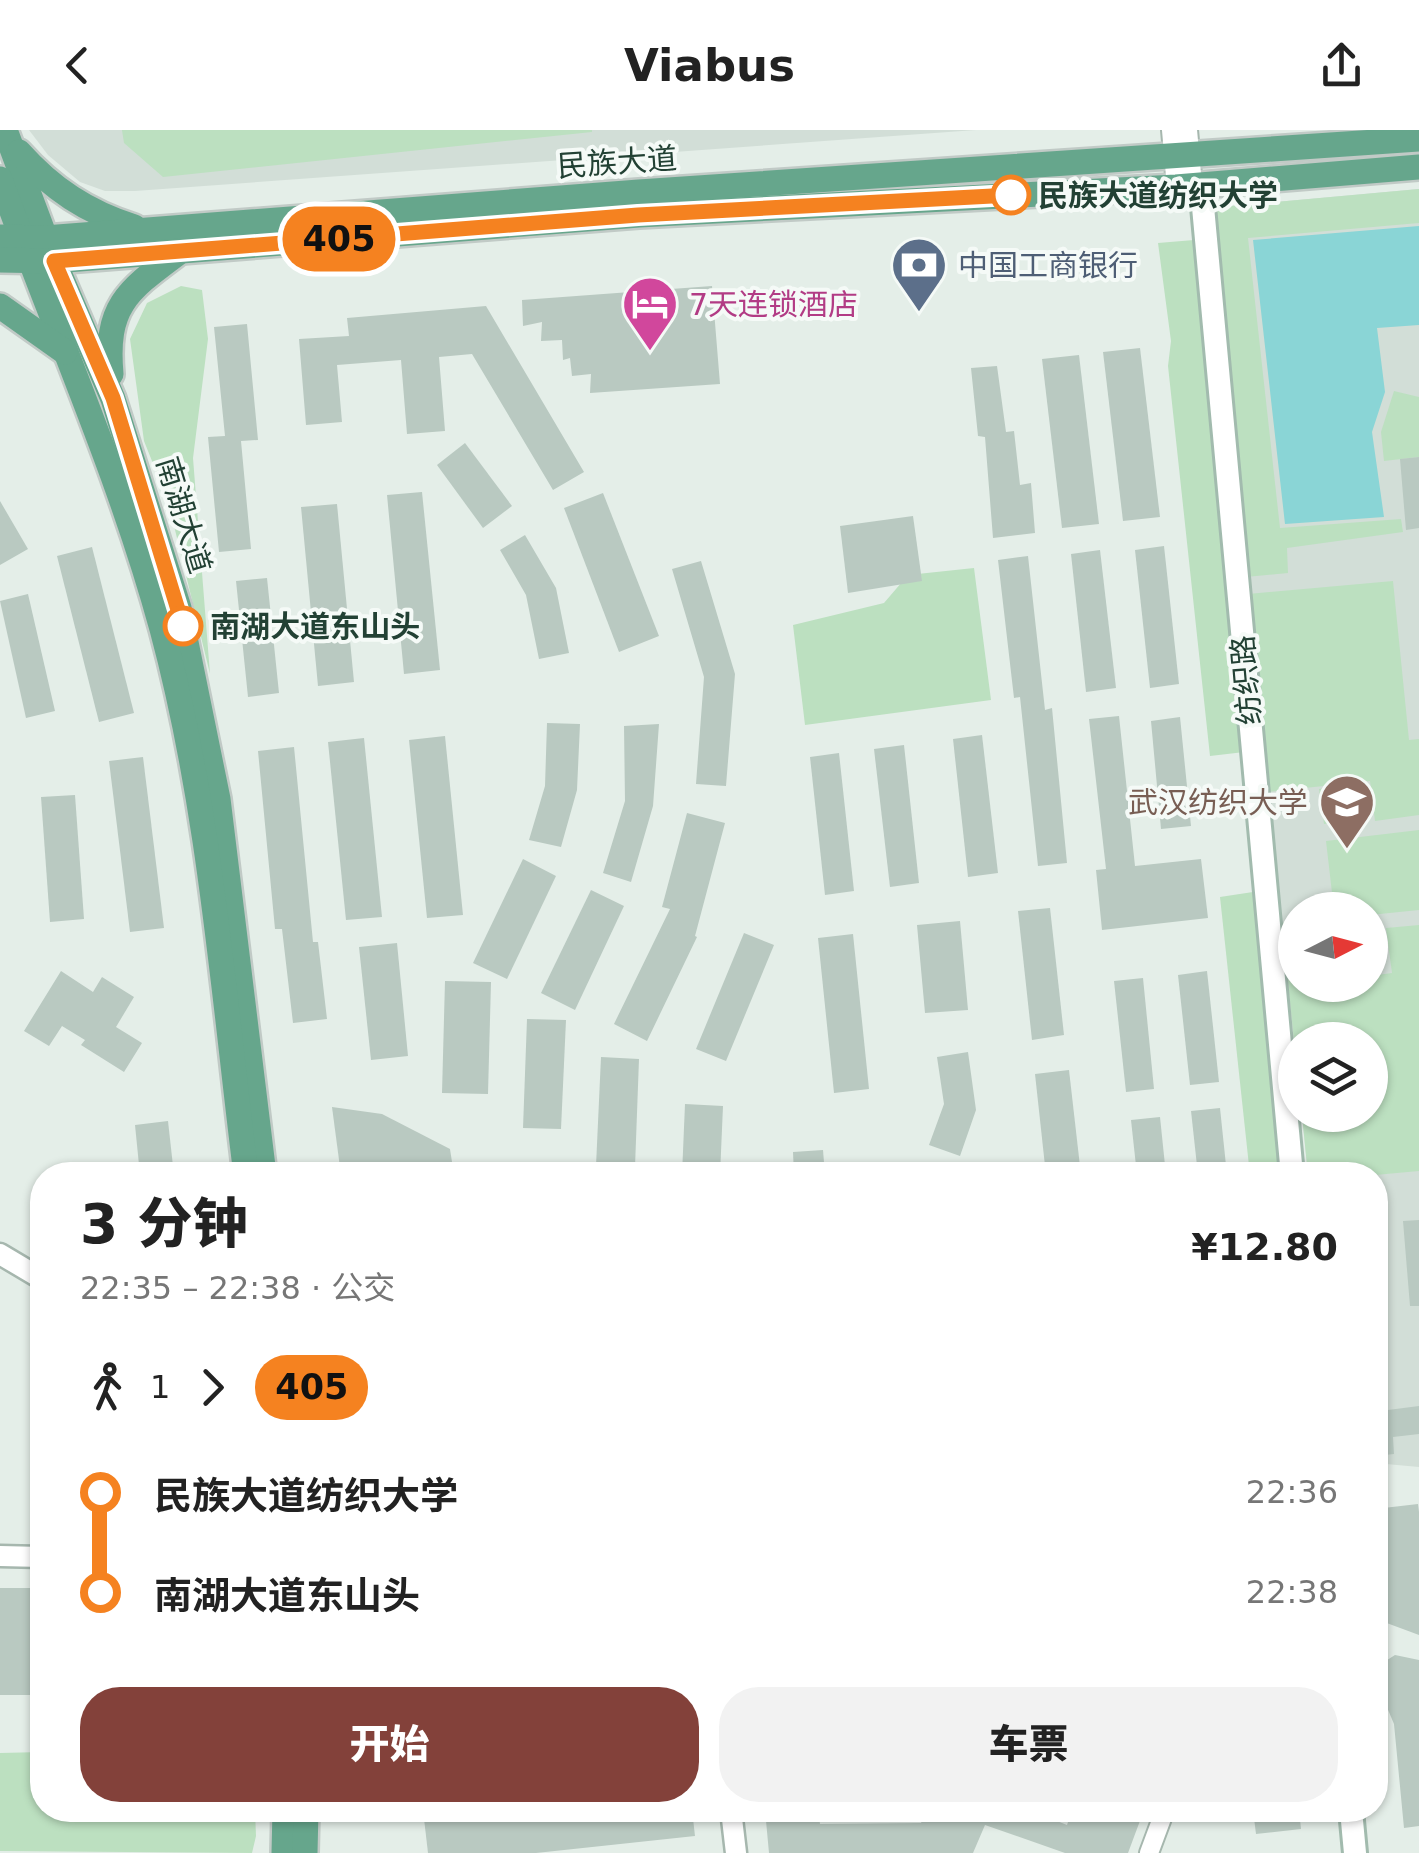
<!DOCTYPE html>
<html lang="zh">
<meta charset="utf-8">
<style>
:root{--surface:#fff;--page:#f2f2f2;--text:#222;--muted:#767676;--accent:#83413a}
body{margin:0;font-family:"DejaVu Sans","Noto Sans SC",sans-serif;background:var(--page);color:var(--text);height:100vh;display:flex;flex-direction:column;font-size:38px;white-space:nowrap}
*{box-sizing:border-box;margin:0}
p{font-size:32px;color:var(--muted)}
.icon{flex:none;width:55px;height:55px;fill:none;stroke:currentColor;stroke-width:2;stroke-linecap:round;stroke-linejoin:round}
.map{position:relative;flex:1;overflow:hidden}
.side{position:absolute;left:30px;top:1032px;width:1358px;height:660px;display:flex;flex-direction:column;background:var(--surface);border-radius:40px;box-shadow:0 2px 8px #0004}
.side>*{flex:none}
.badge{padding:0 20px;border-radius:32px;font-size:35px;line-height:65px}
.needle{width:65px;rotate:84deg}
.controls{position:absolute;left:1278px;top:762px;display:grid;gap:20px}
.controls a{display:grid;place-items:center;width:110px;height:110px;border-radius:50%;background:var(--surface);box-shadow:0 2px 8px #0004;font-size:50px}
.map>.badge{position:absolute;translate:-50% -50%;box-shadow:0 0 0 5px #fff}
.legs{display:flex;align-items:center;gap:15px;height:110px;padding:0 50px;font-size:32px}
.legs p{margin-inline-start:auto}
.head{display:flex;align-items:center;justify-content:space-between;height:170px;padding:0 50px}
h1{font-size:55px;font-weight:800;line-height:75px}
.button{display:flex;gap:20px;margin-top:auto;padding:20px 50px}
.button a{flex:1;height:115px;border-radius:40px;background:var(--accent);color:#fff;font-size:40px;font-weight:800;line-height:115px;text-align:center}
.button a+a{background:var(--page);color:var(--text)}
ul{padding:0 50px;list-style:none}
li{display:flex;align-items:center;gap:35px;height:100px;font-size:38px}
li i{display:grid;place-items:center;width:15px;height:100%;margin:0 12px;background:currentColor}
li i::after{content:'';width:25px;height:25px;margin:-12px;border:8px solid;border-radius:50%;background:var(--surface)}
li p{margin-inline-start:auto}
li:first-child i{background:linear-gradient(#0000 50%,currentColor 0)}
li:last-child i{background:linear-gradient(currentColor 50%,#0000 0)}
header{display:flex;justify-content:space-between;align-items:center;height:130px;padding:0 50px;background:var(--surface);font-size:45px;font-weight:800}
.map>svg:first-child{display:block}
</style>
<header><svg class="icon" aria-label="back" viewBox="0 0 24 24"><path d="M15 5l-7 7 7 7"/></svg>Viabus<svg class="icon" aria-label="share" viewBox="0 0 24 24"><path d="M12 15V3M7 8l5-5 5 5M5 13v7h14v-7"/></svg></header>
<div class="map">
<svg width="1419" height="1723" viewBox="0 0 1419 1723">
<rect width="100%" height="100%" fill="#e4eee8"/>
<g fill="#d2ded7" fill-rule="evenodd">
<path d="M29,0h947l-841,61h-30l-25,-9 -32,-27z"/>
<path d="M1419,59v1278l-44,-4v-288h-67l-6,-60h68v-75h-75v11l-87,-843zM1295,780h75v75h-75z"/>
</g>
<g fill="#bce0c0">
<path d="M122,0h470v2l-429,45 -39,-34z"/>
<path d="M1419,59v34l-171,15 32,290 121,-9 2,13 -116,16 1,25 -42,4 -38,-369z"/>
<path d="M1206,109l47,512 -43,5 -42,-390 3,-25 -13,-98z"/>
<path d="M181,156l21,4 6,49 -15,119 17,216 -42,-173 -24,-60 -14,-102 17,-36z"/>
<path d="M1394,261l25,6v60l-35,4 -3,-29z"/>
<path d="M974,438l17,132 -186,25 -12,-100 91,-22 24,-28z"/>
<path d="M1393,451l16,159 10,-1v76l-44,6 -5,-40 -102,11 -20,-198z"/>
<path d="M1364,653l5,37 -45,4 -5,-35z"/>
<path d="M1419,700v80l-49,5v-5h-36l-8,-69z"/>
<path d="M1266,760l26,285h-42l-30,-278z"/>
<path d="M1295,791v64h75v-9l22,-3 -6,-45 33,-3v246l-44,4h-67l-6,-60h68v-75h-75v11l-13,-128z"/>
<path d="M42,1622v58h213l1,26 -4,17 -252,-2v-98z"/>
</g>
<path fill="#8ad5d6" d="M1419,96v99l-42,3 8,64 -13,40 12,85 -99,7 -32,-284z"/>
<g fill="#b9c9c1">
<path d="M712,156l8,98 -130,9 1,-19 -19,2 -2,-18 -7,2 -1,-20 -21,1 1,-19 -19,4 -1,-26z"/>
<path d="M486,176l98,166 -31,18 -81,-136 -33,3 6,74 -38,3 -6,-74 -64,5 5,57 -36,3 -7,-86 50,-3 -2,-18z"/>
<path d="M247,194l11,116 -17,1 10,108 -32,3 -11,-115 17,-1 -11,-109z"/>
<path d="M1140,218l20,169 -37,4 -20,-169z"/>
<path d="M1079,225l20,169 -37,4 -20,-169z"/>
<path d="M997,236l9,66 8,-1 6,54 11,-2 4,50 -42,5 -8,-101 -7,-1 -7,-68z"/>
<path d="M465,313l47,63 -29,22 -46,-63z"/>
<path d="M1419,327v71l-13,2 -6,-71z"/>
<path d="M422,362l18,178 -36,4 -17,-179z"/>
<path d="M603,363l56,143 -40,16 -55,-144z"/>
<path d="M0,371l28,48 -28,16z"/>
<path d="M337,374l17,178 -36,4 -17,-179z"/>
<path d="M913,386l9,65 -74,12 -8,-67z"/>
<path d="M525,405l31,53 13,65 -30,6 -13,-64 -26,-45z"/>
<path d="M1164,416l15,138 -29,4 -15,-138z"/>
<path d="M92,417l42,166 -35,9 -42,-166z"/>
<path d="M1100,420l16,138 -30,4 -15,-138z"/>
<path d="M1028,426l17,154 7,-2 15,155 -29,3 -18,-169 -6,1 -16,-138z"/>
<path d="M701,431l34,113 -9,112 -30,-2 8,-107 -32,-108z"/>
<path d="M267,448l12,115 -31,4 -12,-116z"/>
<path d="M28,464l27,117 -29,7 -26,-117z"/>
<path d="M1119,586l16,150 66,-7 7,59 -106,12 -6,-60 10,-1 -17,-150z"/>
<path d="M1180,587l11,109 -30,3 -10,-108z"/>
<path d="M547,593l33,1 -3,66 -16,57 -32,-7 16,-54z"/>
<path d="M659,594l-6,82 -22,76 -28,-9 22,-72 -1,-75z"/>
<path d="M982,605l16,138 -30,4 -15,-138z"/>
<path d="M445,606l18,179 -36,3 -18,-178z"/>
<path d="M364,608l18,179 -36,3 -18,-178z"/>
<path d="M904,615l15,138 -29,4 -16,-138z"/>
<path d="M294,617l19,195h5l9,77 -34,4 -11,-94h-7l-17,-178z"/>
<path d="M839,623l15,138 -29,4 -15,-138z"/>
<path d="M143,627l21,171 -34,4 -21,-171z"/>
<path d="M75,665l9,124 -34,3 -9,-125z"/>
<path d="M687,683l38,10 -30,113 2,1 -50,104 -33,-17 56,-115 -8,-2z"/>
<path d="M523,729l33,17 -49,103 -34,-16z"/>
<path d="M591,760l33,16 -49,104 -34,-17z"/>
<path d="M1050,778l14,127 -32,5 -14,-129z"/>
<path d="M960,791l8,89 -43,3 -8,-88z"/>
<path d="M744,803l30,12 -48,116 -30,-12z"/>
<path d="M853,804l16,155 -35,4 -16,-155z"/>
<path d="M397,813l11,113 -37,4 -12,-113z"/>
<path d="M61,841l32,21 9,-15 32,20 -18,30 26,16 -18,29 -43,-27 4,-5 -23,-14 -13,20 -25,-15z"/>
<path d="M1207,841l12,111 -29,3 -12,-110z"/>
<path d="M1143,848l11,111 -28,3 -12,-111z"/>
<path d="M445,851l46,1 -3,112 -46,-1z"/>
<path d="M527,889l39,1 -5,109 -38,-1z"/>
<path d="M968,922l8,58 -16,46 -31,-11 15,-41 -7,-47z"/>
<path d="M601,927l38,2 -4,108 -39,-1z"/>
<path d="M1069,940l12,105h-35l-11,-101z"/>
<path d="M685,974l38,2 -3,69h-38z"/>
<path d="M332,977l50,7 68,35 4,26h-113z"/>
<path d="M1220,978l7,67h-29l-7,-64z"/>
<path d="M1160,987l6,58h-29l-6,-55z"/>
<path d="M168,991l6,54h-34l-5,-50z"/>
<path d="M823,1020l2,25h-31l-1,-23z"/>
<path d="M1419,1090v86h-9l-7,-85z"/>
<path d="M1384,1181l4,52h-4l4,47 31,-4v28l-26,3 1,17 -19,2v-144z"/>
<path d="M1418,1374l1,8v123l-35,-13 -9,-16v-97z"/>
<path d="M0,1458h36l1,107h-37z"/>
<path d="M1395,1525l24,5v166l-15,2 -10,-104 -13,-31v-29z"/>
<path d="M423,1680h269l3,26 -159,17h-108z"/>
<path d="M765,1680h53l2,14 101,-1 6,-13h102l38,15 5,-15h72l-16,43h-63l-80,-28 -12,28h-204z"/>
<path d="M1253,1680h46l2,19 -45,5z"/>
</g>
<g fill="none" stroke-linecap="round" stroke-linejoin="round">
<g stroke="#a6b7ae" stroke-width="22">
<g id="minor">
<path d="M1171,0l5,57"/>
<path d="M1188,0l5,55"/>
<path d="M1149,1723l16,-43"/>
</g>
</g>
<g stroke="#a6b7ae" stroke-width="25">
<g id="tertiary">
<path d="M0,1124l42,25"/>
<path d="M0,1426l42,1"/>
<path d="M731,1680l5,43"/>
</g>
</g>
<g stroke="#a2bbae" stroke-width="28">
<g id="secondary">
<path d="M1201,55l91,990"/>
<path d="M1351,1680l4,43"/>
</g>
</g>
<g stroke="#c1cac6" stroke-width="30">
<g id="primary">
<path d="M5,0l49,131 59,138 66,209 39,191 46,376"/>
<path d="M19,22c33,37 68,60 115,75"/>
<path d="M0,49c54,150 120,296 162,450 48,178 61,363 84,546"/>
<path d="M0,107l45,1 594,-46 780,-53"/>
<path d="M0,130l54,1 585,-46 537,-28 243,-20"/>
<path d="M0,176l65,46"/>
<path d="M111,244c-6,-68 16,-83 67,-121"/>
<path d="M284,1723l1,-43"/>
<path d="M305,1723l1,-43"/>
</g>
</g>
<use href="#minor" stroke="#fff" stroke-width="18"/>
<use href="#tertiary" stroke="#fff" stroke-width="20"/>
<use href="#secondary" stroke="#fff" stroke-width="22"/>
<use href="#primary" stroke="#66a68c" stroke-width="25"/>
</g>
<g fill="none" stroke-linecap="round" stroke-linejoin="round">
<g stroke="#fff" stroke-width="22">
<path id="line-1" d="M183,496l-70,-228 -59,-137 584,-46 373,-20"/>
</g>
<use href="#line-1" stroke="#f58220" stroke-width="15"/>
</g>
<defs>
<g id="bank-pin" transform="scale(2.875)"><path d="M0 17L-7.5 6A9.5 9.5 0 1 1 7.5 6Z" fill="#5c6f8a" stroke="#f5faf7"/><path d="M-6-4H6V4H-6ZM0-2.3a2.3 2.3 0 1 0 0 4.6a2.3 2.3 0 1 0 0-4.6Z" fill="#fff"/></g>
<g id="hotel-pin" transform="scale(2.875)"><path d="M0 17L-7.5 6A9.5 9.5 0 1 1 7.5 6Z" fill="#d1479c" stroke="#f5faf7"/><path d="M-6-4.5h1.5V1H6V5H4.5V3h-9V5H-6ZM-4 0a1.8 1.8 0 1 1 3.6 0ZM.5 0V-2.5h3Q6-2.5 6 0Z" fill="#fff"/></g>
<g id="university-pin" transform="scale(2.875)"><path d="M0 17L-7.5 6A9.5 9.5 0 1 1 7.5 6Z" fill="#8d6e63" stroke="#f5faf7"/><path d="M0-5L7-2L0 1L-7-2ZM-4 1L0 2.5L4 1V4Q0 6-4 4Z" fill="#fff"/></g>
</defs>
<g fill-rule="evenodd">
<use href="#bank-pin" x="919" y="135"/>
<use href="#hotel-pin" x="650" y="174"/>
<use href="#university-pin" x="1347" y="672"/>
</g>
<g fill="#fff" stroke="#f58220" stroke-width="5">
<circle cx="1011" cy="65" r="18"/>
<circle cx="183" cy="496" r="18"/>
</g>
<g text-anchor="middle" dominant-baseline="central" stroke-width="8" stroke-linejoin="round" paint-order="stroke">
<g font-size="30" fill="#224134" stroke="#f5faf7">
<text transform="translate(617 32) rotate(-4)">民族大道</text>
<text transform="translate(184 385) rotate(73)">南湖大道</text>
<text transform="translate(1246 550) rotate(-95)">纺织路</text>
</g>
<g font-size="30" font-weight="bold" fill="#224134" stroke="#f5faf7" text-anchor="start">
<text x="1038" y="65">民族大道纺织大学</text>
<text x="210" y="496">南湖大道东山头</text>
</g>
<g font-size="30" fill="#4e5e75" stroke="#f5faf7" text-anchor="start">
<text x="958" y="135">中国工商银行</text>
</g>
<g font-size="30" fill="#b23c85" stroke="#f5faf7" text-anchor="start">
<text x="689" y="174">7天连锁酒店</text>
</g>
<g font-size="30" fill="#785e54" stroke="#f5faf7" text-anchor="end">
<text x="1308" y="672">武汉纺织大学</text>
</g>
</g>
</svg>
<div class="controls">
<a><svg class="needle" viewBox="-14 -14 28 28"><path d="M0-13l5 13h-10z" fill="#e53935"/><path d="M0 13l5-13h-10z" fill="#767676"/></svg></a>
<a><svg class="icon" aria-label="layers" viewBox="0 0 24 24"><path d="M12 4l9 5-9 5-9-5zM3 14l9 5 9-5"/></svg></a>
</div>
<b class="badge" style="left:339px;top:109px;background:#f58220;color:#111">405</b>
<section class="side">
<div class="head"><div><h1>3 分钟</h1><p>22:35 – 22:38 · 公交</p></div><b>¥12.80</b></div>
<div class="legs"><svg class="icon" aria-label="walk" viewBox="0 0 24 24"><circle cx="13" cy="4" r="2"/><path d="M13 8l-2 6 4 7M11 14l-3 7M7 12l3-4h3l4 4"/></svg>1<svg class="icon" aria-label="forward" viewBox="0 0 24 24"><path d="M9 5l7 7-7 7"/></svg><b class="badge" style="background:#f58220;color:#111">405</b></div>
<ul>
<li><i style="color:#f58220"></i><b>民族大道纺织大学</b><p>22:36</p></li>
<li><i style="color:#f58220"></i><b>南湖大道东山头</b><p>22:38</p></li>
</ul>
<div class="button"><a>开始</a><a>车票</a></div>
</section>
</div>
